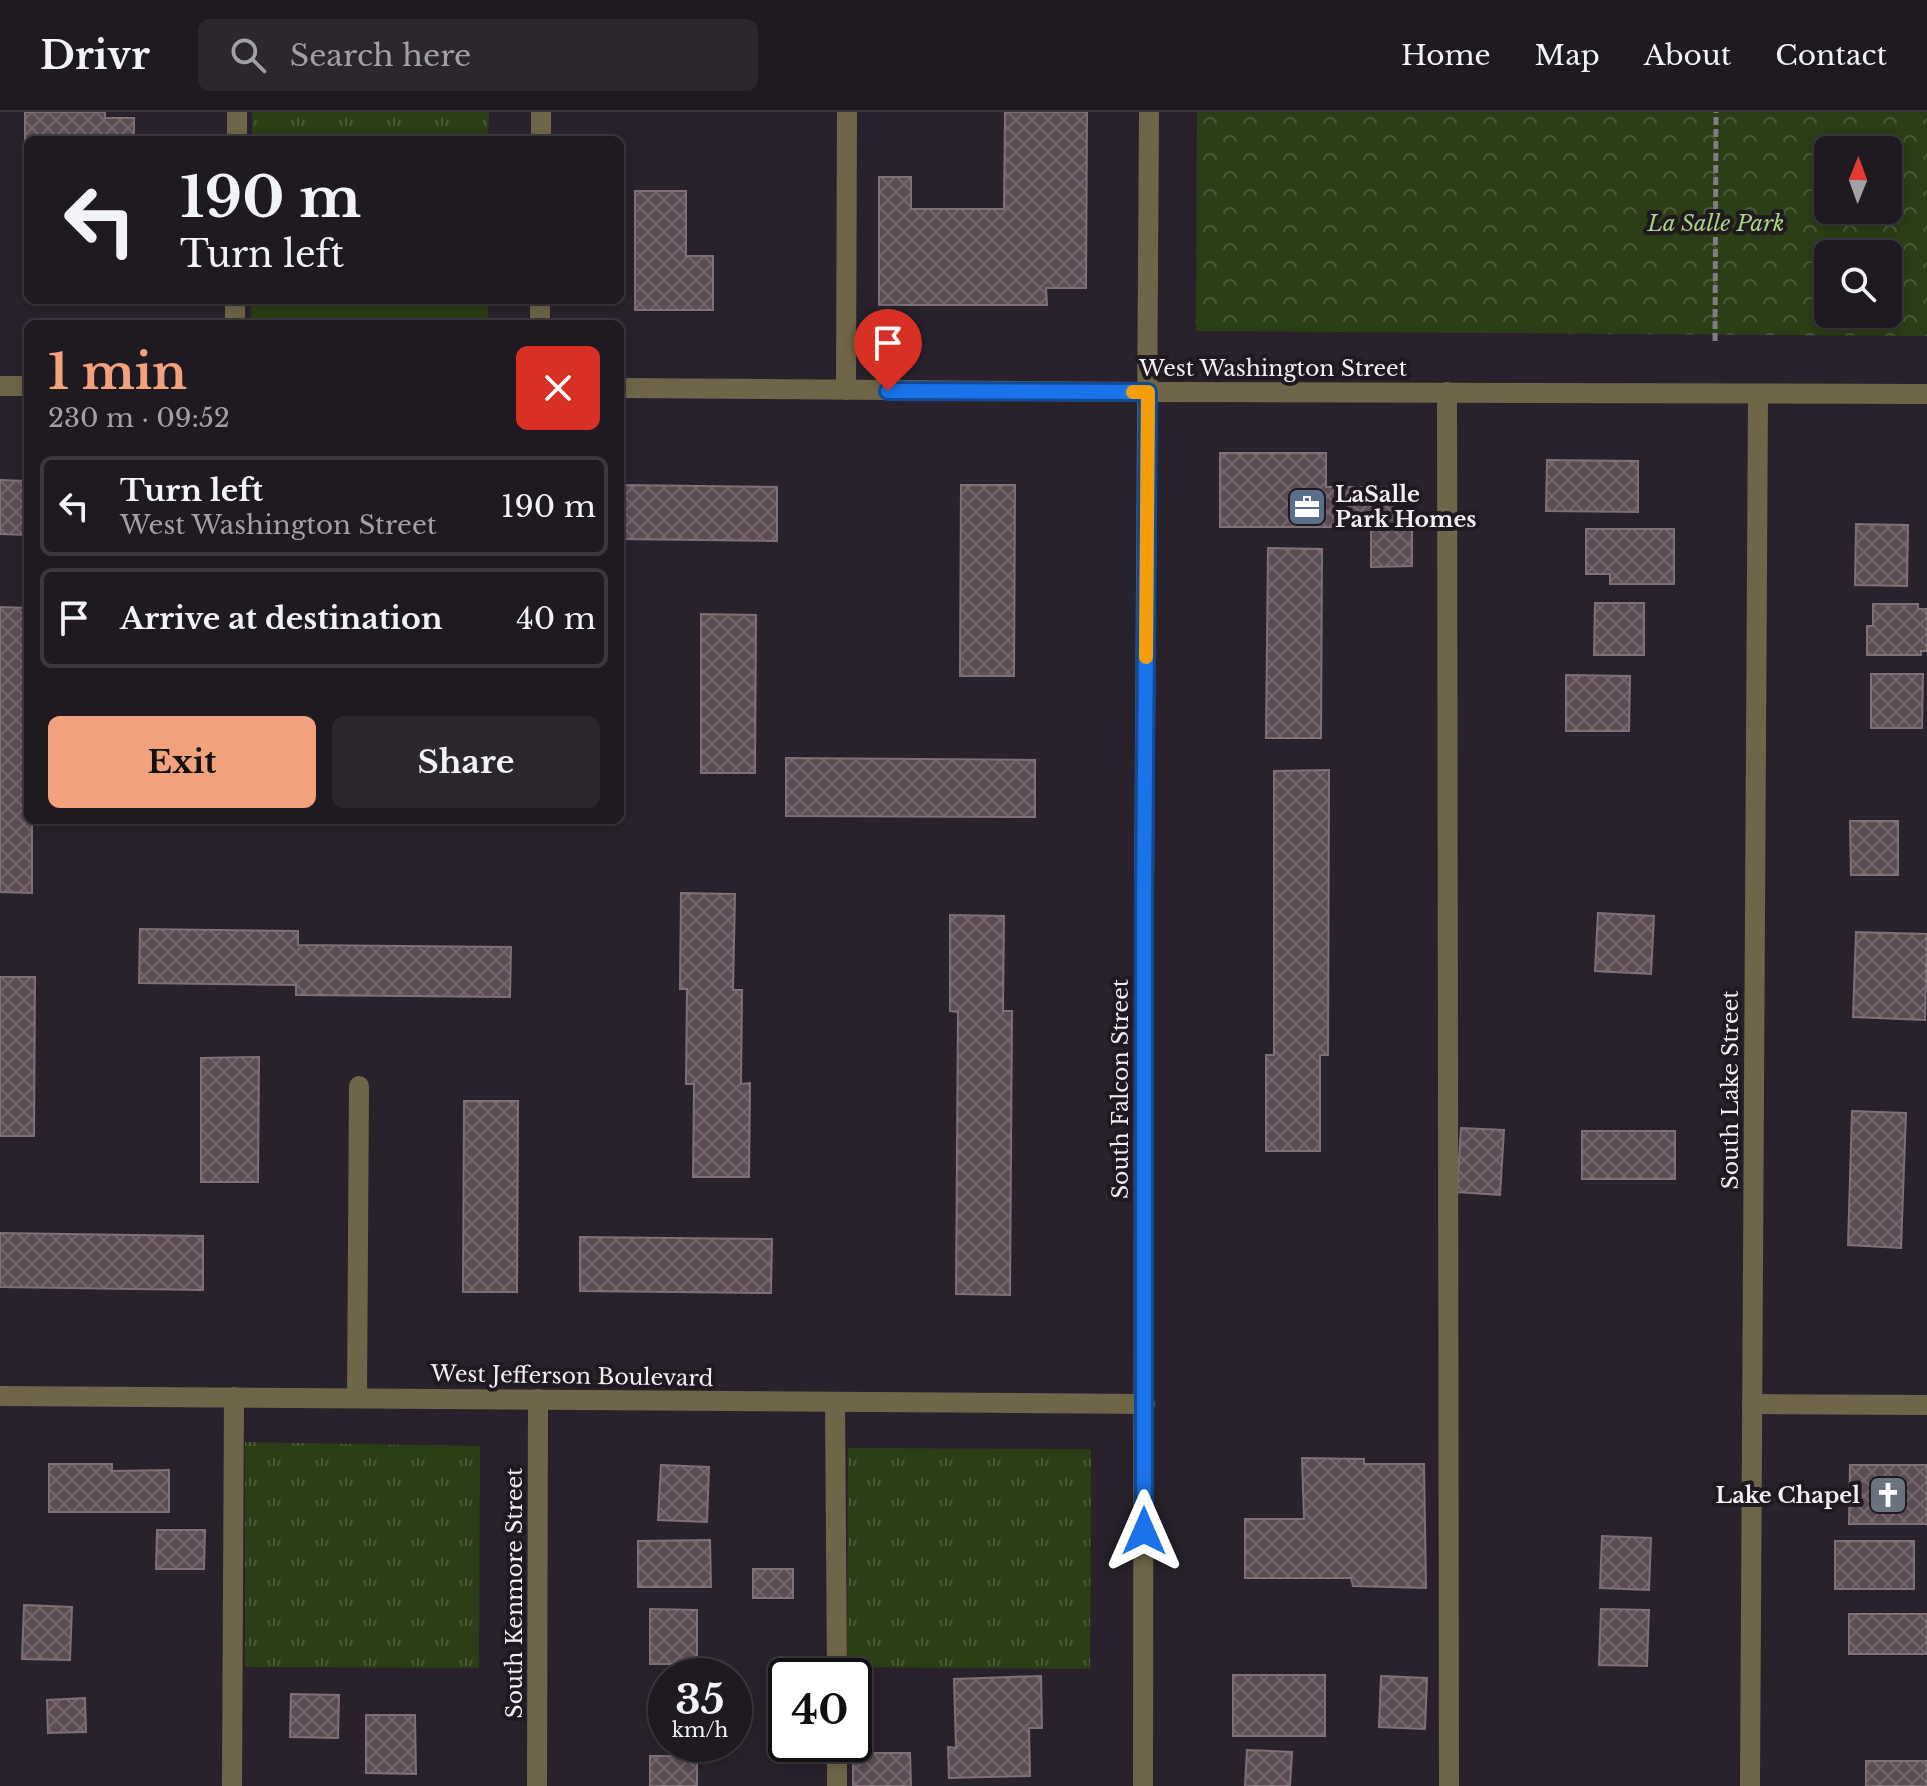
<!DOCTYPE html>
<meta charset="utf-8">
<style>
:root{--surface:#1f1a21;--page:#2c272e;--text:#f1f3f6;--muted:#a1a1a5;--line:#3c383f;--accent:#f1a17b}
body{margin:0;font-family:"Libre Baskerville",serif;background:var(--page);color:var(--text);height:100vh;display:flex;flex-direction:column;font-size:30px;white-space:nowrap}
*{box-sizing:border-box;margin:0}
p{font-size:26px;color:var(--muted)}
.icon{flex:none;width:44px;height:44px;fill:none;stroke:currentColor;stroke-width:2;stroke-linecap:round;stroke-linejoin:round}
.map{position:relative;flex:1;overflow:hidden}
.panel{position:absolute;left:24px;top:208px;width:600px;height:504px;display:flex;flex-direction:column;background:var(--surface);border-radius:12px;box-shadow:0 4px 12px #0003,0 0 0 2px var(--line)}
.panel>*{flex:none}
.hud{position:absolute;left:24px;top:24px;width:600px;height:168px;border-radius:12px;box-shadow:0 4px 12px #0003,0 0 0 2px var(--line);background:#1f1a21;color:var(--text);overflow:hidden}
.needle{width:52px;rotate:1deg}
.buttons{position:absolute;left:1814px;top:24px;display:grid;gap:16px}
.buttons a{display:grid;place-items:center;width:88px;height:88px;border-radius:12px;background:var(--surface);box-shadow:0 4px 12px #0003,0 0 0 2px var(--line);font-size:40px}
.speed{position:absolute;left:648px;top:1546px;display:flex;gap:16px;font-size:40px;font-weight:700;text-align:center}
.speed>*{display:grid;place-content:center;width:104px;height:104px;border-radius:50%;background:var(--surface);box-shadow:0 4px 12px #0003,0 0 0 2px var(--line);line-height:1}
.speed small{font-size:20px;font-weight:400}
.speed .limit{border:4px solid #111;border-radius:12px;background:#fff;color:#111}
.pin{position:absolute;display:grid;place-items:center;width:68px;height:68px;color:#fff;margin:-82px -34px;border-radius:50% 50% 50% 0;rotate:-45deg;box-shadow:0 0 8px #0007}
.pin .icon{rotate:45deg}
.me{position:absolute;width:88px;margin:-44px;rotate:0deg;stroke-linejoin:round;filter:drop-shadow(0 0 6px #0008)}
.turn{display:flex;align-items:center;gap:28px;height:168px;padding:0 24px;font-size:36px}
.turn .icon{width:104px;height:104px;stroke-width:2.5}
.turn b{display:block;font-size:56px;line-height:68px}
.round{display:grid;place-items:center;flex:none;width:84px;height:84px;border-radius:12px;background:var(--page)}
.headline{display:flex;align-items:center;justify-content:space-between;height:136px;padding:0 24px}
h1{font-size:48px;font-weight:800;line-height:60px;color:var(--accent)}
.primary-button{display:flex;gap:16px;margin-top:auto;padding:16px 24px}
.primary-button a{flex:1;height:92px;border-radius:12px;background:var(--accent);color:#111;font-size:32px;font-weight:800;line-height:92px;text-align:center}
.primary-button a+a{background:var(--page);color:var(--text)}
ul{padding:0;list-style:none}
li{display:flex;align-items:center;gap:24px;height:100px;margin:0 16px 12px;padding:0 8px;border:4px solid var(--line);border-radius:12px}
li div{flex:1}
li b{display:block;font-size:30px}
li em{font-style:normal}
header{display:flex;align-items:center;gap:48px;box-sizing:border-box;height:112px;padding:0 40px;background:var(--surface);border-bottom:2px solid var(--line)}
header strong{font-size:38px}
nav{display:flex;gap:44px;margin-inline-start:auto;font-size:28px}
.search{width:560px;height:72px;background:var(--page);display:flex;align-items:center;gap:20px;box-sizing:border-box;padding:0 28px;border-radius:12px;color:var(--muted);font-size:30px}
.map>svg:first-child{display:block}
.grass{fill:url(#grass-tufts)}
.park{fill:url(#park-crowns);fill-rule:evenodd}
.building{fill:url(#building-cross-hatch);stroke:#7f6f76;stroke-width:2}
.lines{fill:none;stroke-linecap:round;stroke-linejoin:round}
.path{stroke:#817b83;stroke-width:5;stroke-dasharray:8 4;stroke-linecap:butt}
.minor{stroke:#6f6649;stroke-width:20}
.route-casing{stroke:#114b97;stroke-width:20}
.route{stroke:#1a73e8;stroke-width:14}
.slow{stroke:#f59e0b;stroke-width:14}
.labels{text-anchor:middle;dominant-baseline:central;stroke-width:8;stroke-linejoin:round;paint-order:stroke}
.park-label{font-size:22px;font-style:italic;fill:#a8d67a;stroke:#201922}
.street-label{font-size:22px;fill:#f3eef5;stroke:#201922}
.poi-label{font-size:22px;font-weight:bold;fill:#f3eef5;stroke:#201922;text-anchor:start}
</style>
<header>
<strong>Drivr</strong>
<div class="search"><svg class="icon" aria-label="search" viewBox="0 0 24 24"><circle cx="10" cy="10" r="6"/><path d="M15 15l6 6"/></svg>Search here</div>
<nav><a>Home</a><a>Map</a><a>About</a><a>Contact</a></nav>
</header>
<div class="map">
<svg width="1927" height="1674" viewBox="0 0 1927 1674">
<defs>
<pattern id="grass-tufts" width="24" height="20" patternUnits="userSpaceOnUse" patternTransform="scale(2)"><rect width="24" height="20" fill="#2b3e15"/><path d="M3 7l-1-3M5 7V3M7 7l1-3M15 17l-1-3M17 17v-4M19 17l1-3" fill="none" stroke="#4a5a38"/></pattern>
<pattern id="park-crowns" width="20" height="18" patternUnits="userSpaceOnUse" patternTransform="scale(2)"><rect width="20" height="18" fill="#2b3e15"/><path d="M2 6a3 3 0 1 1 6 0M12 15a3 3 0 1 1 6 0" fill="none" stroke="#4a5a38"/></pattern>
<pattern id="building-cross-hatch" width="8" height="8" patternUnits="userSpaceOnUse" patternTransform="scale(2)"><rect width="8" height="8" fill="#5c4d54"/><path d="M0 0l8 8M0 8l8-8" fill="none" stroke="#74676d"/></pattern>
</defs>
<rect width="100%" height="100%" fill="#29222c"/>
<!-- grass -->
<g class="grass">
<polygon points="252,0 489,0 488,28 252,28"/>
<rect x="251" y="188" width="237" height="24"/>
<polygon points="245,1330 480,1334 479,1556 245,1555"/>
<polygon points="848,1336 1091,1337 1090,1557 847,1555"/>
</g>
<!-- park -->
<path class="park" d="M1197,0H1927V224L1196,219ZM1828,38H1888V98H1828ZM1828,142H1888V202H1828Z"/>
<!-- building -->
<g class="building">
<polygon points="25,0 105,0 105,6 134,6 134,28 28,28 28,47 25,47"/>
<polygon points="1005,0 1087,0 1086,176 1046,176 1047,193 879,193 879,65 911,65 911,97 1004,97"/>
<polygon points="635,79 686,79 686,144 713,144 713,198 635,198"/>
<polygon points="46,188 109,188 109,191 46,192"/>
<polygon points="1220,341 1326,341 1326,375 1394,375 1394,415 1412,414 1412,454 1371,455 1371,415 1220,415"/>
<polygon points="1547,348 1638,349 1638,400 1546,399"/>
<polygon points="0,368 28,369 28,423 0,422"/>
<polygon points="620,373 777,375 777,429 620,427"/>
<polygon points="961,373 1015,373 1014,564 960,564"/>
<polygon points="1856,412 1908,413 1907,474 1855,473"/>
<polygon points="1586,417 1674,417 1674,472 1610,472 1610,462 1586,462"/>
<polygon points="1268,436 1322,437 1321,626 1266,626"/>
<polygon points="1595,491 1644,491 1644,543 1594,543"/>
<polygon points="1873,492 1918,492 1918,497 1927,497 1927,539 1921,539 1921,543 1867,543 1867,514 1873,514"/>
<polygon points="0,495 28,496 28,708 32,708 32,781 0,780"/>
<polygon points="701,502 756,503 755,661 701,661"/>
<polygon points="1871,562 1923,562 1922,616 1871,616"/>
<polygon points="1566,563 1630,564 1629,619 1566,619"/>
<polygon points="786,646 1035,648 1035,705 786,704"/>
<polygon points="1329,658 1328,943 1320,943 1320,1039 1266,1039 1266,943 1274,943 1274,659"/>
<polygon points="1850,709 1898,709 1898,763 1851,763"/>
<polygon points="681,781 735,782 733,878 742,878 741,972 750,971 749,1065 693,1065 694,972 686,972 687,877 680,877"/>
<polygon points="1598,801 1654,804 1651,862 1595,859"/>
<polygon points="950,803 1004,804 1003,899 1012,899 1010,1183 956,1182 958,900 950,899"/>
<polygon points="140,817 298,819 298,833 511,835 510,885 296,883 296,873 139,871"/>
<polygon points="1856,820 1927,822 1925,908 1853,905"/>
<polygon points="0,865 35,865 34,1024 0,1024"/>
<polygon points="259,945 258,1070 201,1070 201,946"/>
<polygon points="464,989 518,989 517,1180 463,1180"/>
<polygon points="1852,999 1906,1001 1901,1136 1848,1133"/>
<polygon points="1461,1016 1504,1018 1500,1083 1457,1080"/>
<rect x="1582" y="1019" width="93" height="48"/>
<polygon points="0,1121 203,1124 203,1178 0,1175"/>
<polygon points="580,1125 772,1127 771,1181 580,1179"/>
<polygon points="1302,1346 1364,1347 1364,1352 1424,1352 1426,1476 1353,1474 1351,1466 1245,1466 1245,1407 1304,1407"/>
<polygon points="49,1352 112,1352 112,1359 169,1358 169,1400 49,1400"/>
<polygon points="661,1353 709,1355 707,1410 658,1408"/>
<polygon points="1850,1353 1927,1353 1927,1412 1849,1412"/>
<polygon points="157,1418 205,1418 204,1457 156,1457"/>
<polygon points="1602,1424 1651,1426 1649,1478 1600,1476"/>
<polygon points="710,1428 711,1475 638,1475 638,1429"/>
<rect x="1835" y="1429" width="79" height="48"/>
<rect x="753" y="1457" width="40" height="29"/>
<polygon points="24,1493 72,1495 70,1548 22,1547"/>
<polygon points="650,1497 697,1498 697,1552 650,1552"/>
<polygon points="1601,1497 1649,1498 1647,1554 1599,1553"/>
<rect x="1849" y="1502" width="78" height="40"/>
<rect x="1233" y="1563" width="92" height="61"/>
<polygon points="1041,1564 1042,1616 1029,1616 1030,1664 949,1666 948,1635 956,1636 954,1567"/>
<polygon points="1381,1564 1427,1566 1425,1617 1379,1615"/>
<polygon points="291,1582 339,1583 338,1626 290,1625"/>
<polygon points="85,1586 86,1620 48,1621 47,1588"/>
<polygon points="366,1603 415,1603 416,1662 366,1661"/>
<polygon points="1247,1638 1292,1640 1290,1674 1245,1674"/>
<polygon points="853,1641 910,1641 911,1674 853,1674"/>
<rect x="650" y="1644" width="47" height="30"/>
<rect x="1866" y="1649" width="61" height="25"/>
</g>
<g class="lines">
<!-- path -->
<polyline class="path" points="1715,229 1716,0"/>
<!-- minor -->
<g class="minor">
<polyline points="237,28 237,0"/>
<polyline points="541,28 541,0"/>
<polyline points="235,212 235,188"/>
<polyline points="540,212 540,188"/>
<polyline points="0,274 28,274"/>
<polyline points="620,276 1148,280 1927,282"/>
<polyline points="846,278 847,0"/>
<polyline points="1447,280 1449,1674"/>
<polyline points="0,1284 1145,1292"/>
<polyline points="357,1286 359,974"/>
<polyline points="835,1290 837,1564"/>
<polyline points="1752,1292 1927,1293"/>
<polyline points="837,1632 837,1674"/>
<polyline points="232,1674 234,1285"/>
<polyline points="537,1674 538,1287"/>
<polyline points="1143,1674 1144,782 1149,0"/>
<polyline points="1750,1674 1758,282"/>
</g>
</g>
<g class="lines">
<defs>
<polyline id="route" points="888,279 1148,280 1144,782 1144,1419"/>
</defs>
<!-- route casing -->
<use href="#route" class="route-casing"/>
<!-- route -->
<use href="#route" class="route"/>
<!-- slow -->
<polyline class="slow" points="1133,280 1148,280 1146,545"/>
</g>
<!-- icons -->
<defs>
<symbol id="office-square" viewBox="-11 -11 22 22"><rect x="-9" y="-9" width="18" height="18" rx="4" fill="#5c6f8a" stroke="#201922"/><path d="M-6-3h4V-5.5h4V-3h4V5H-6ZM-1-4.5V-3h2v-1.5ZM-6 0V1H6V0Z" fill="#fff"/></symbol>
<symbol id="church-square" viewBox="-11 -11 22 22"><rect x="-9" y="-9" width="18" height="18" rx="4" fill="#6b7280" stroke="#201922"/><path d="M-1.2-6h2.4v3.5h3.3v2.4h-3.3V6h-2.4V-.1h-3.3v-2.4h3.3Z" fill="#fff"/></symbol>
</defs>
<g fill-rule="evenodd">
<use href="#office-square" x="1285" y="373" width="44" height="44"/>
<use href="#church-square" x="1866" y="1361" width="44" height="44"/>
</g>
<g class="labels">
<!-- park labels -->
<g class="park-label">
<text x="1716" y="111">La Salle Park</text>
</g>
<!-- street labels -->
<g class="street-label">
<text x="1273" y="256">West Washington Street</text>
<text transform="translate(1120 977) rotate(-90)">South Falcon Street</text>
<text transform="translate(1730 978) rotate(-90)">South Lake Street</text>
<text transform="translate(572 1264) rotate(1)">West Jefferson Boulevard</text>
<text transform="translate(514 1481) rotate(-90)">South Kenmore Street</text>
</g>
<!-- poi labels -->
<g class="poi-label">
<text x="1335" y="382">LaSalle<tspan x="1335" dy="25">Park Homes</tspan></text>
<text x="1860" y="1383" text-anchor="end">Lake Chapel</text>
</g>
</g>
</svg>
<div class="buttons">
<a><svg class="needle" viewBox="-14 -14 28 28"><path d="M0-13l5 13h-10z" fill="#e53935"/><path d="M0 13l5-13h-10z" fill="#a1a1a5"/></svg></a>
<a><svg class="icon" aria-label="search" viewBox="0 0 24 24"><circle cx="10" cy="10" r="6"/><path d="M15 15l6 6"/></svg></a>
</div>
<div class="speed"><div>35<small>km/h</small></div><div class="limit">40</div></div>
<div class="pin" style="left:888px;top:279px;background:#d93025"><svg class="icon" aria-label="arrive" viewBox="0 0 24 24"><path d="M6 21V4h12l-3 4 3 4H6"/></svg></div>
<svg class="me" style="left:1144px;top:1419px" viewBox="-20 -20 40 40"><path d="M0-17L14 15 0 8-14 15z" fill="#1a73e8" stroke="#fff" stroke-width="4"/></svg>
<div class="hud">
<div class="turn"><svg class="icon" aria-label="left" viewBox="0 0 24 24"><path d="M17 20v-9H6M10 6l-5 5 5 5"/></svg><div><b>190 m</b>Turn left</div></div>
</div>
<section class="panel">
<div class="headline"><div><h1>1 min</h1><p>230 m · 09:52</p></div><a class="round" style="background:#d93025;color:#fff"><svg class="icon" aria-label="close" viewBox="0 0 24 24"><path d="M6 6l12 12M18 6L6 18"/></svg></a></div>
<ul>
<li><svg class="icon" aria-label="left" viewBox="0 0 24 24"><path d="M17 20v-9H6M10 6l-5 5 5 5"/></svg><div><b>Turn left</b><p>West Washington Street</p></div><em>190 m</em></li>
<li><svg class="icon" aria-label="arrive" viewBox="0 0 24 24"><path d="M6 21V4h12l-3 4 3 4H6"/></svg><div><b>Arrive at destination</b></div><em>40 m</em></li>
</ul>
<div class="primary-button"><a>Exit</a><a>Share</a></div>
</section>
</div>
